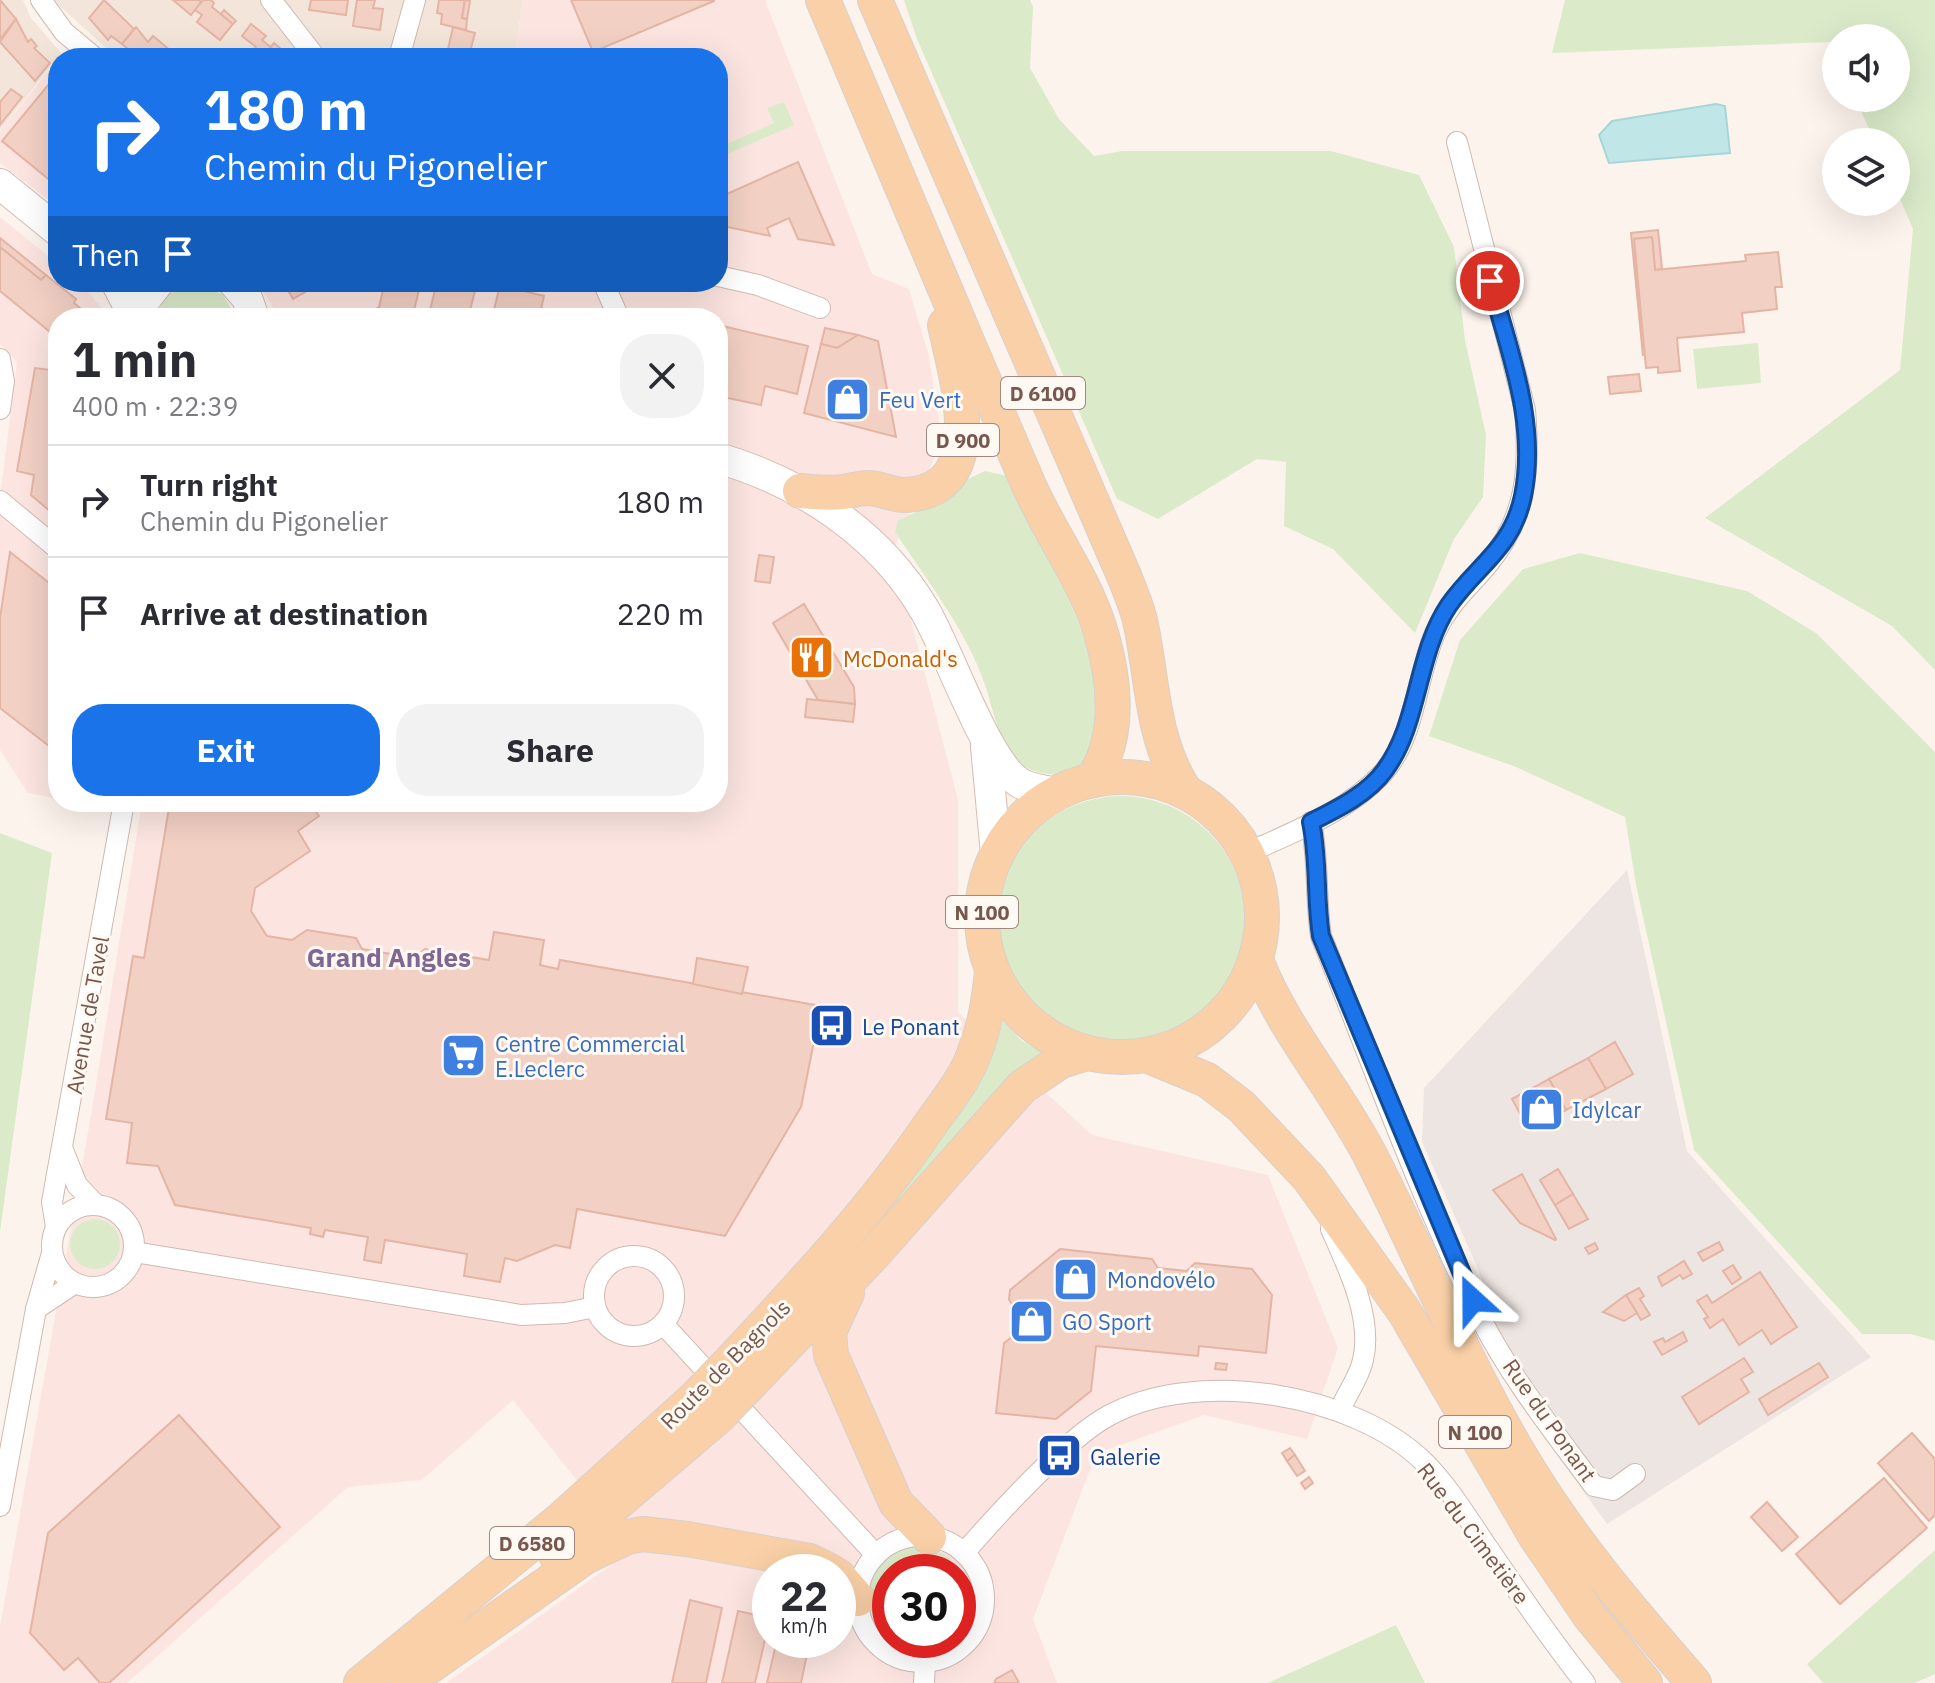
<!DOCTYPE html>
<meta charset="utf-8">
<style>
:root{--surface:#fff;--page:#f2f2f3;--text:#2b2b33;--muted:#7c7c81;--line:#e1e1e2;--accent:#1a73e8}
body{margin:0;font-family:"IBM Plex Sans",sans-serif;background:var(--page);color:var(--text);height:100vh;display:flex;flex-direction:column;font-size:30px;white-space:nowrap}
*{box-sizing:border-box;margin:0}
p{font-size:26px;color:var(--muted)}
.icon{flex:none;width:44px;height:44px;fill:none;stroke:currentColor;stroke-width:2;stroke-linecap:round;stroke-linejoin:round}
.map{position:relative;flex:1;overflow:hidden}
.details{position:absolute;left:48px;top:308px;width:680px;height:504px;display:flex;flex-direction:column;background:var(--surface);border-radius:32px;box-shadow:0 8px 32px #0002}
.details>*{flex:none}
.hud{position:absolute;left:48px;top:48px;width:680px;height:244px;border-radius:32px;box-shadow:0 8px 32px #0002;background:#1a73e8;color:#fff;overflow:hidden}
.fabs{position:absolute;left:1822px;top:24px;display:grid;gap:16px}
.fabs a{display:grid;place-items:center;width:88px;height:88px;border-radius:50%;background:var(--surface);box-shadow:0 8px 32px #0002;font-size:40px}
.speed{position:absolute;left:752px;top:1554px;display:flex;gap:16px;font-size:40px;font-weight:700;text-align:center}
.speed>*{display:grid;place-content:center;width:104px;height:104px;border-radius:50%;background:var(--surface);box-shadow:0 8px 32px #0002;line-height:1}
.speed small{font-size:20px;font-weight:400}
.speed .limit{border:12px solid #d22;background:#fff;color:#111}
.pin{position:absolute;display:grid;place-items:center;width:68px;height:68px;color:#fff;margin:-34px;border:4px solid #fff;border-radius:50%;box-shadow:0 2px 8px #0007}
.me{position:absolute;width:88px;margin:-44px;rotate:336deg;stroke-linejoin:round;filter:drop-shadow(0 0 6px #0008)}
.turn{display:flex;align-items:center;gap:28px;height:168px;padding:0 24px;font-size:36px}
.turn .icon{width:104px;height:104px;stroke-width:2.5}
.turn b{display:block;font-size:56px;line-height:68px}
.then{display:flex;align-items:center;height:76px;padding:0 24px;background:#0003;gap:16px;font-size:30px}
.round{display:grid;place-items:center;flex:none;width:84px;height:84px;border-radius:32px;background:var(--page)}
.head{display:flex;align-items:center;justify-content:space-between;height:136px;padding:0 24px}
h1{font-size:48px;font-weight:800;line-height:60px}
.primary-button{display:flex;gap:16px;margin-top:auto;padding:16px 24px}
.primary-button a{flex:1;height:92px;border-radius:32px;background:var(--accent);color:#fff;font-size:32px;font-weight:800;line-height:92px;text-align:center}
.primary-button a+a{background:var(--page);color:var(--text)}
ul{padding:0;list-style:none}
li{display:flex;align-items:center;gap:24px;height:112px;padding:0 24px;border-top:2px solid var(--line)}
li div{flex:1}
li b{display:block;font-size:30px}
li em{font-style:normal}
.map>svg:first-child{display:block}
.residential{fill:#f4e5da}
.commercial{fill:#fce5e0;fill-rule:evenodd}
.industrial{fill:#ede5e1}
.green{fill:#dbebca}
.water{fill:#c0e6e7;stroke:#a6d7d8;stroke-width:2}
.building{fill:#f2d0c4;stroke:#e4b5a4;stroke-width:2}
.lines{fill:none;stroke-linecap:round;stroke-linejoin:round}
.street-casing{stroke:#cfbab0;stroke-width:22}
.secondary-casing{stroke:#d5bcb1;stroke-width:32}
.primary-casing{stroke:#d9d0cd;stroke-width:36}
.street{stroke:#fff;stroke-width:20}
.secondary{stroke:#fff;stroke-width:30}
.primary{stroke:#f9d0a7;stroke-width:34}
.primary-bridge-casing{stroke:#d9d0cd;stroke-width:36;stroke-linecap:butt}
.primary-bridge{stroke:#f9d0a7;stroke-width:34}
.route-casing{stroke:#114b97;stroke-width:20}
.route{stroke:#1a73e8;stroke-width:14}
.labels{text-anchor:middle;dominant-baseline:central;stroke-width:6;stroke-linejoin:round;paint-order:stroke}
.shield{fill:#fff9f3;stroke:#a08880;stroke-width:2}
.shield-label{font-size:20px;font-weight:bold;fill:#78584e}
.shop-label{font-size:22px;fill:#366cbe;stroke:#fff9f3;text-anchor:start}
.food-label{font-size:22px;fill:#c56008;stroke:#fff9f3;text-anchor:start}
.street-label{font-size:22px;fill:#78584e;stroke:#fff9f3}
.transit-label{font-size:22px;fill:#164399;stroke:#fff9f3;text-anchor:start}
.quarter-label{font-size:26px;font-weight:bold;fill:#7f6693;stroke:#fff9f3}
</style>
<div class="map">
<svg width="1935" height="1683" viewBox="0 0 1935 1683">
<rect width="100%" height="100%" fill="#fcf4ec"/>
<!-- residential -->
<g class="residential">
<polygon points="0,0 23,0 31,18 61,53 0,130"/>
<polygon points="53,0 523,0 514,58 117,58"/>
</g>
<!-- commercial -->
<g class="commercial">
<path d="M523,0H765L872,274L909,289L929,356L942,441L893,551L958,800V1012L1092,1135L1268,1175L1338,1348L1307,1439L1204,1415L1096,1454L1033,1619L1057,1683H446L632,1550L513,1400L422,1480L348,1487L127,1683H0V1626L91,1115L142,802H718V318H280L257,282H718V58H514ZM770,1572H838V1640H770ZM890,1572H958V1640H890Z"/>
<polygon points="58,59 58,207 0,163 0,131"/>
<polygon points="0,217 58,264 58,282 81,282 109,318 58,318 58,799 28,793 0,750 0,497 17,362 0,344"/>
</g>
<!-- industrial -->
<polygon class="industrial" points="1627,870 1687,1151 1871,1357 1607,1524 1513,1394 1481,1341 1496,1323 1478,1269 1422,1142 1424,1088"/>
<!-- green -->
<g class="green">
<polygon points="904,0 1030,0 1033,7 1030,68 1059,119 1094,156 1122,151 1331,151 1419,175 1454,247 1465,340 1486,435 1483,497 1454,539 1415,633 1333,549 1284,526 1286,462 1257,459 1158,519 1117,499 917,39"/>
<polygon points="1565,0 1935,0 1935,670 1892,626 1705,518 1900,370 1913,229 1896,190 1896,142 1875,142 1855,98 1896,98 1896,38 1836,38 1836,54 1830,42 1552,53"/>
<polygon points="784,102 794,125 718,158 718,148 774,123 767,108"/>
<polygon points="196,284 222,294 237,318 154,318 168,294"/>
<polygon points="1758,343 1761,383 1697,389 1693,349"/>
<path d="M985,471L1008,476C1035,529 1153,730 1071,771C1057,777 1036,774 1024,766C999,749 994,711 985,685C967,631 926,579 895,532L898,520C930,509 953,484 985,471Z"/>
<polygon points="1580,553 1747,591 1816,633 1935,752 1935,1341 1911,1334 1862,1334 1694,1150 1636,885 1625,817 1516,767 1429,736 1460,640 1523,569"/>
<circle cx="1121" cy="920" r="124"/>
<polygon points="0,833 52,853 0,1232"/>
<polygon points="1003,1021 1022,1041 1047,1056 837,1268 976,1080 992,1056"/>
<circle cx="95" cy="1244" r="25"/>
<path d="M921,1547C965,1554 988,1600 958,1637V1572H890V1640H955C881,1683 819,1556 921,1547Z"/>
<polygon points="1935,1550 1935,1674 1915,1683 1823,1683 1807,1664"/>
<polygon points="1396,1625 1425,1683 1268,1683"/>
</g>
<!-- water -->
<polygon class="water" points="1716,104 1725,106 1730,153 1609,163 1599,135 1612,121"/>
<!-- building -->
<g class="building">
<polygon points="0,0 16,19 0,39"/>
<polygon points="104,0 134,29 122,44 111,36 108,40 89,18"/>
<polygon points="173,0 199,0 201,2 191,15"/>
<polygon points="203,0 211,0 214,3 212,7 233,24 220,40 197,22 202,15 195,10"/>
<polygon points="311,0 348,0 346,15 309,10"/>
<polygon points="357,0 375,0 373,8 383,9 380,30 353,26"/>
<polygon points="439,0 465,0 462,18 467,19 466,30 441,24 442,14 437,13"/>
<polygon points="465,0 470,1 467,19 462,18"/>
<polygon points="571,0 714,0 714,1 593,52"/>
<polygon points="224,10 236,21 233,24 221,14"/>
<polygon points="16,19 28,42 31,39 37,46 34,48 50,63 35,81 0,42"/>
<polygon points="251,24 266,36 262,40 284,58 264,58 254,50 256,47 242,36"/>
<polygon points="136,27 148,42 153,36 171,51 165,58 139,58 122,44"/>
<polygon points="453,27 475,33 470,52 474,54 474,58 446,58"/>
<polygon points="274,43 288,55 286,58 270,47"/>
<polygon points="58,73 58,187 2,141"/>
<polygon points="11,89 22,97 0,125 0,102"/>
<polygon points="798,162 834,245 798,239 789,218 767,228 770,236 718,225 718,198"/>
<polygon points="1658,230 1662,269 1655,270 1652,237 1634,239 1643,356 1631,233"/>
<polygon points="1652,237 1655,270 1746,261 1745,255 1778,252 1782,287 1775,287 1777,309 1742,313 1744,332 1677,338 1680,371 1658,373 1658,367 1646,368 1634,239"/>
<polygon points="0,238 46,275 41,280 0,247"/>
<polygon points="0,247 41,280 46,275 76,299 74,303 92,318 58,318 58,518 31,495 34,475 17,471 35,368 51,370 56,337 0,291"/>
<polygon points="283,282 318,282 319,284 293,299"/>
<polygon points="385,282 421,282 412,318 379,318 374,310 379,307"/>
<polygon points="437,282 464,286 466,282 477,283 468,318 428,318"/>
<polygon points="500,285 544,296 539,318 492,318"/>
<polygon points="718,325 808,346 797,394 765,386 761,405 718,396"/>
<polygon points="825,328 858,335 837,348 821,344"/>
<polygon points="858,335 878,341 896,437 804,413 821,344 837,348"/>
<polygon points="1639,374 1641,391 1610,394 1608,377"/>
<polygon points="10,552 58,590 58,644 50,691 58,692 58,753 0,708 0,618"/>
<polygon points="759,555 774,557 770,583 755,581"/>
<polygon points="804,604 854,687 855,704 818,700 773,623"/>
<polygon points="807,699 855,704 853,722 805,717"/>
<polygon points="170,802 309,802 319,816 298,831 310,851 255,888 251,911 267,936 292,940 307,930 356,938 362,949 414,958 425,949 489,960 494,932 544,940 540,965 558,969 560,960 821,1006 801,1107 725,1236 577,1209 570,1248 555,1245 517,1261 505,1258 500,1282 464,1276 467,1254 385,1240 381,1263 364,1260 368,1237 325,1230 323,1237 310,1234 311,1228 175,1205 158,1166 127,1163 132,1123 106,1119 133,956 144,958"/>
<polygon points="697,958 748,967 742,994 693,984"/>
<polygon points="846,1016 852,1017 850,1030 844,1028"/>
<polygon points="1615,1042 1633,1074 1606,1089 1588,1058"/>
<polygon points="1588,1058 1606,1089 1566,1110 1549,1079"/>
<polygon points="1549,1079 1566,1110 1529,1130 1512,1099"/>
<polygon points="1558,1169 1573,1194 1555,1205 1540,1180"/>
<polygon points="1522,1174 1556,1239 1555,1240 1520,1223 1493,1190"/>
<polygon points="1573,1194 1588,1219 1569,1229 1555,1205"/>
<polygon points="1719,1242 1723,1250 1703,1261 1698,1253"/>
<polygon points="1595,1243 1598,1249 1589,1254 1585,1248"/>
<polygon points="1060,1249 1152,1259 1158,1268 1187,1271 1195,1263 1252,1269 1272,1295 1266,1353 1199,1346 1198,1356 1096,1346 1091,1391 1056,1419 996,1413 1004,1343 1012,1337 1015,1308 1009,1300 1010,1290"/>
<polygon points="1684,1261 1692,1274 1683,1279 1680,1275 1662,1286 1658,1277"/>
<polygon points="1733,1265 1741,1278 1732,1284 1723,1271"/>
<polygon points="1760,1272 1797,1327 1771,1344 1762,1330 1739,1345 1723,1319 1710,1328 1704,1319 1708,1317 1697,1301 1707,1295 1712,1303"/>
<polygon points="1639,1288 1644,1296 1640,1299 1650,1315 1641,1320 1626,1295"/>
<polygon points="1626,1295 1637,1313 1624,1321 1603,1312"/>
<polygon points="1683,1332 1687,1341 1662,1355 1654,1342 1663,1338 1665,1342"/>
<polygon points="1744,1358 1753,1372 1741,1379 1749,1392 1699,1424 1682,1397"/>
<polygon points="1216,1363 1227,1364 1226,1370 1215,1369"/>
<polygon points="1819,1363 1828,1377 1768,1415 1759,1399"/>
<polygon points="179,1415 280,1527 109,1683 100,1683 78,1658 64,1670 30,1633 48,1533"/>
<polygon points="1912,1433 1935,1459 1935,1515 1929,1521 1878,1463"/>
<polygon points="1290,1448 1295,1455 1287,1461 1282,1453"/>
<polygon points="1295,1455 1305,1471 1297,1476 1287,1461"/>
<polygon points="1309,1477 1313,1483 1305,1489 1301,1483"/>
<polygon points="1884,1478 1927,1528 1840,1604 1796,1554"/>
<polygon points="1767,1502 1798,1537 1782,1551 1751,1517"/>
<polygon points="690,1600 722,1608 706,1683 672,1683"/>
<polygon points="738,1611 770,1618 755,1683 722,1683"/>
<polygon points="777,1640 810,1640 801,1683 767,1683"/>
<polygon points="1012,1670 1019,1683 994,1683 996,1679"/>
</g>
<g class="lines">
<defs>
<g id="street">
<polyline points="41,0 64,32 95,58"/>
<polyline points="271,0 316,58"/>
<polyline points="399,58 415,0"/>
<polyline points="718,276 758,285 820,308"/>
<polyline points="603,282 619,318"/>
<polyline points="0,359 4,381 0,409"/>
<polyline points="0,501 58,549"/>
<path d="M1311,822C1319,860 1315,898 1321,936C1373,1064 1419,1196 1481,1319C1511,1378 1555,1433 1594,1486L1613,1490L1635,1474"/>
<path d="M1247,853C1294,832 1348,811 1383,773C1416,736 1416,675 1436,631C1449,603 1469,587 1488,564C1527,517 1530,469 1525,410L1457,142"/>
<polyline points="63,1150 77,1185 95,1204"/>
<circle cx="93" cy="1246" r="41"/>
<polyline points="56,1227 52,1202 124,802"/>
<path d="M1331,1229C1348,1267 1373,1318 1363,1360C1359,1378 1347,1393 1340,1410"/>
<polyline points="134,1252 521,1315 565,1313 595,1307"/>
<circle cx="634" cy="1296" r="40"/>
<polyline points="36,1309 75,1283"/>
<polyline points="663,1324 876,1555"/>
<polyline points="0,1506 36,1309 52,1253"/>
<circle cx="921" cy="1599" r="63"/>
<path d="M964,1553C997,1515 1066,1439 1108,1416C1196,1367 1355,1393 1425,1463C1451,1489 1469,1521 1490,1551C1520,1595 1551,1640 1585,1683"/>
<polyline points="924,1683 925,1663"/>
</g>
<g id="secondary">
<polyline points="0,184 58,231"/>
<polyline points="116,282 135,318"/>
<polyline points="233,282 247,298 254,318"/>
<polyline points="138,318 141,305 159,282"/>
<path d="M718,458C801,482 879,533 924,609C948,648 986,763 1020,783C1030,789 1043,790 1055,793"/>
<polyline points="986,747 996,854"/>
</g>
<g id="primary">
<path d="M823,0C890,160 958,321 1027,481C1049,533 1085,578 1101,633C1115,681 1121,736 1093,779"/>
<path d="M875,0L1125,578C1131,594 1138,609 1141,625C1153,683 1152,741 1185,791"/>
<path d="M800,491C814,492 829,494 843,492C851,491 860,488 868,488C880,488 892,495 904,495C993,492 956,377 945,325"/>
<circle cx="1122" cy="917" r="140"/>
<path d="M1256,960C1284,1032 1337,1090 1372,1159C1424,1261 1467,1369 1527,1467C1575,1546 1634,1614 1694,1683"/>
<polyline points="1149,1056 1207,1080 1241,1106 1309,1178 1404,1311 1536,1537 1589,1615 1645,1683"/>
<polyline points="847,1293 829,1332 831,1355 896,1503 929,1537"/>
<path d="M727,1365C797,1290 867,1216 925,1132C942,1107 964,1082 974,1054C985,1027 989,1000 992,971"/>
<polyline points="748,1386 872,1256 1022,1087 1061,1061 1087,1053"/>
<polyline points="556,1555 718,1417"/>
<polyline points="838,1576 858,1599"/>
<polyline points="361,1683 560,1520 697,1396"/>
<polyline points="406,1683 585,1557 627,1537 643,1534 687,1539 810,1561 832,1572"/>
</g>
</defs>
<!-- street casing -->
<use href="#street" class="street-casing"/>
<!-- secondary casing -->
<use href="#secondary" class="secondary-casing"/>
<!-- primary casing -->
<use href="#primary" class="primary-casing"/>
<!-- street -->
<use href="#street" class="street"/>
<!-- secondary -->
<use href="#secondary" class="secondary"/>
<!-- primary -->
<use href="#primary" class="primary"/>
<defs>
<g id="primary-bridge">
<polyline points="697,1396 727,1365"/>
<polyline points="718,1417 748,1386"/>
</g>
</defs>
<!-- primary-bridge casing -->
<use href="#primary-bridge" class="primary-bridge-casing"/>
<!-- primary-bridge -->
<use href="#primary-bridge" class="primary-bridge"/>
</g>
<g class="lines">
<defs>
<path id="route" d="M1473,1300L1321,936C1315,898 1319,860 1311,822C1337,809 1368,794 1385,770C1420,722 1416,654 1449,605C1477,565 1512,549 1523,496C1538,423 1509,351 1490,281"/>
</defs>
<!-- route casing -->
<use href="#route" class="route-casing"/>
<!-- route -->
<use href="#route" class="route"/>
</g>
<!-- icons -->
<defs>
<symbol id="shop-square" viewBox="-11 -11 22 22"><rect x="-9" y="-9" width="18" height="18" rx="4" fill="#3f7fe0" stroke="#fff9f3"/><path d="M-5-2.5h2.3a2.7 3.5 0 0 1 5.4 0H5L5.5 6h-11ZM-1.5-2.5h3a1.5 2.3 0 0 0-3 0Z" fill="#fff"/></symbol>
<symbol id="restaurant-square" viewBox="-11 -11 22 22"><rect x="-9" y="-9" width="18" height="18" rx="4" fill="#e8710a" stroke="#fff9f3"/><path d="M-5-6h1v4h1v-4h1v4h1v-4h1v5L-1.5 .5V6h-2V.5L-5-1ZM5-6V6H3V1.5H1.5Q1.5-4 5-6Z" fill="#fff"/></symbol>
<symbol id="bus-square" viewBox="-11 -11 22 22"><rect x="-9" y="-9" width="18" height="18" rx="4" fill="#1a4fb4" stroke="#fff9f3"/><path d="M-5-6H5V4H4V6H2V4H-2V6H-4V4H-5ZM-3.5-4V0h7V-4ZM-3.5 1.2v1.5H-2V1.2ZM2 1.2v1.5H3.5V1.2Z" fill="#fff"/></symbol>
<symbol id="supermarket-square" viewBox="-11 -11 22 22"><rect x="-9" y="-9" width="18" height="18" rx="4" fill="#3f7fe0" stroke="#fff9f3"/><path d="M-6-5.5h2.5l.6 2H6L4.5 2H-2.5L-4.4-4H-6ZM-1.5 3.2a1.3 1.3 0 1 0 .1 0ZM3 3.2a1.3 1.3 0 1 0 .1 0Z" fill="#fff"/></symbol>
</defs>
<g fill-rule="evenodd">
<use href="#shop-square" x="822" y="374" width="51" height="51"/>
<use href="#restaurant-square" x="786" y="632" width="51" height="51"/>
<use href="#bus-square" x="806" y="1000" width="51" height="51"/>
<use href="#supermarket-square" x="438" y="1030" width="51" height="51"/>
<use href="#shop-square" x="1516" y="1084" width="51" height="51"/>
<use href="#shop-square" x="1050" y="1254" width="51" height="51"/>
<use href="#shop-square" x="1006" y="1296" width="51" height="51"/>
<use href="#bus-square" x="1034" y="1430" width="51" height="51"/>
</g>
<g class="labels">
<!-- shield labels -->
<g class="shield">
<rect x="1001" y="377" width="84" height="32" rx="6"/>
<rect x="927" y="424" width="72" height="32" rx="6"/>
<rect x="946" y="896" width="72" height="32" rx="6"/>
<rect x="1439" y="1416" width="72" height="32" rx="6"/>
<rect x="490" y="1527" width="84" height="32" rx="6"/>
</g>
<g class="shield-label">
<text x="1043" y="393">D 6100</text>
<text x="963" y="440">D 900</text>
<text x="982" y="912">N 100</text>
<text x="1475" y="1432">N 100</text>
<text x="532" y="1543">D 6580</text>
</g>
<!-- shop labels -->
<g class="shop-label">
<text x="879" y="399">Feu Vert</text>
<text x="495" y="1043">Centre Commercial<tspan x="495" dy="25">E.Leclerc</tspan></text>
<text x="1572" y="1109">Idylcar</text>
<text x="1107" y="1279">Mondovélo</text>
<text x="1062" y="1321">GO Sport</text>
</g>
<!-- food labels -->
<g class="food-label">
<text x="843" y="658">McDonald's</text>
</g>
<!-- street labels -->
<g class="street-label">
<text transform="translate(87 1015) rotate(-80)">Avenue de Tavel</text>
<text transform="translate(725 1364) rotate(-45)">Route de Bagnols</text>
<text transform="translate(1550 1420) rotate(55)">Rue du Ponant</text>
<text transform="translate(1474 1533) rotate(53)">Rue du Cimetière</text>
</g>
<!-- transit labels -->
<g class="transit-label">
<text x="862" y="1026">Le Ponant</text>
<text x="1090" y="1456">Galerie</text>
</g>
<!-- quarter labels -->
<g class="quarter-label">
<text x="389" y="957">Grand Angles</text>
</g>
</g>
</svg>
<div class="fabs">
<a><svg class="icon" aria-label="sound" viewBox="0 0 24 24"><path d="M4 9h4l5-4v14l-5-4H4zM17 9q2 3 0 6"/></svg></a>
<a><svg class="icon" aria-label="layers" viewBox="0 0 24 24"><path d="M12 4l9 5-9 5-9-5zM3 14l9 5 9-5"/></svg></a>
</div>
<div class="speed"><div>22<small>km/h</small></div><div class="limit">30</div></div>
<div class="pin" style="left:1490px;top:281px;background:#d93025"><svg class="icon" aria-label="arrive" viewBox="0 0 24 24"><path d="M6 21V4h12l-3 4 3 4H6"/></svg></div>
<svg class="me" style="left:1473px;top:1300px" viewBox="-20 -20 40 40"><path d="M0-17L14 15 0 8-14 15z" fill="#1a73e8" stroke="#fff" stroke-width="4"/></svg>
<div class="hud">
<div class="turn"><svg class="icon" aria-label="right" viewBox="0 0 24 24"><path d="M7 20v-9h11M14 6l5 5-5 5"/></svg><div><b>180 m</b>Chemin du Pigonelier</div></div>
<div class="then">Then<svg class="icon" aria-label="arrive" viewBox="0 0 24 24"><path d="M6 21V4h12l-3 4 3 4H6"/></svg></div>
</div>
<section class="details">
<div class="head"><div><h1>1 min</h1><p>400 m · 22:39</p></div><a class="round"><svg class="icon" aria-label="close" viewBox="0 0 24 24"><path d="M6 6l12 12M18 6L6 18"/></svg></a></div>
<ul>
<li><svg class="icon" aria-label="right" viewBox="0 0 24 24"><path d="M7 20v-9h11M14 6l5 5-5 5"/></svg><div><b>Turn right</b><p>Chemin du Pigonelier</p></div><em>180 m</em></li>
<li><svg class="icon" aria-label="arrive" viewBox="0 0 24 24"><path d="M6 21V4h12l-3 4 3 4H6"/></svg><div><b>Arrive at destination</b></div><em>220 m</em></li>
</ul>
<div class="primary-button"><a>Exit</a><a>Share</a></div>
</section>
</div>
